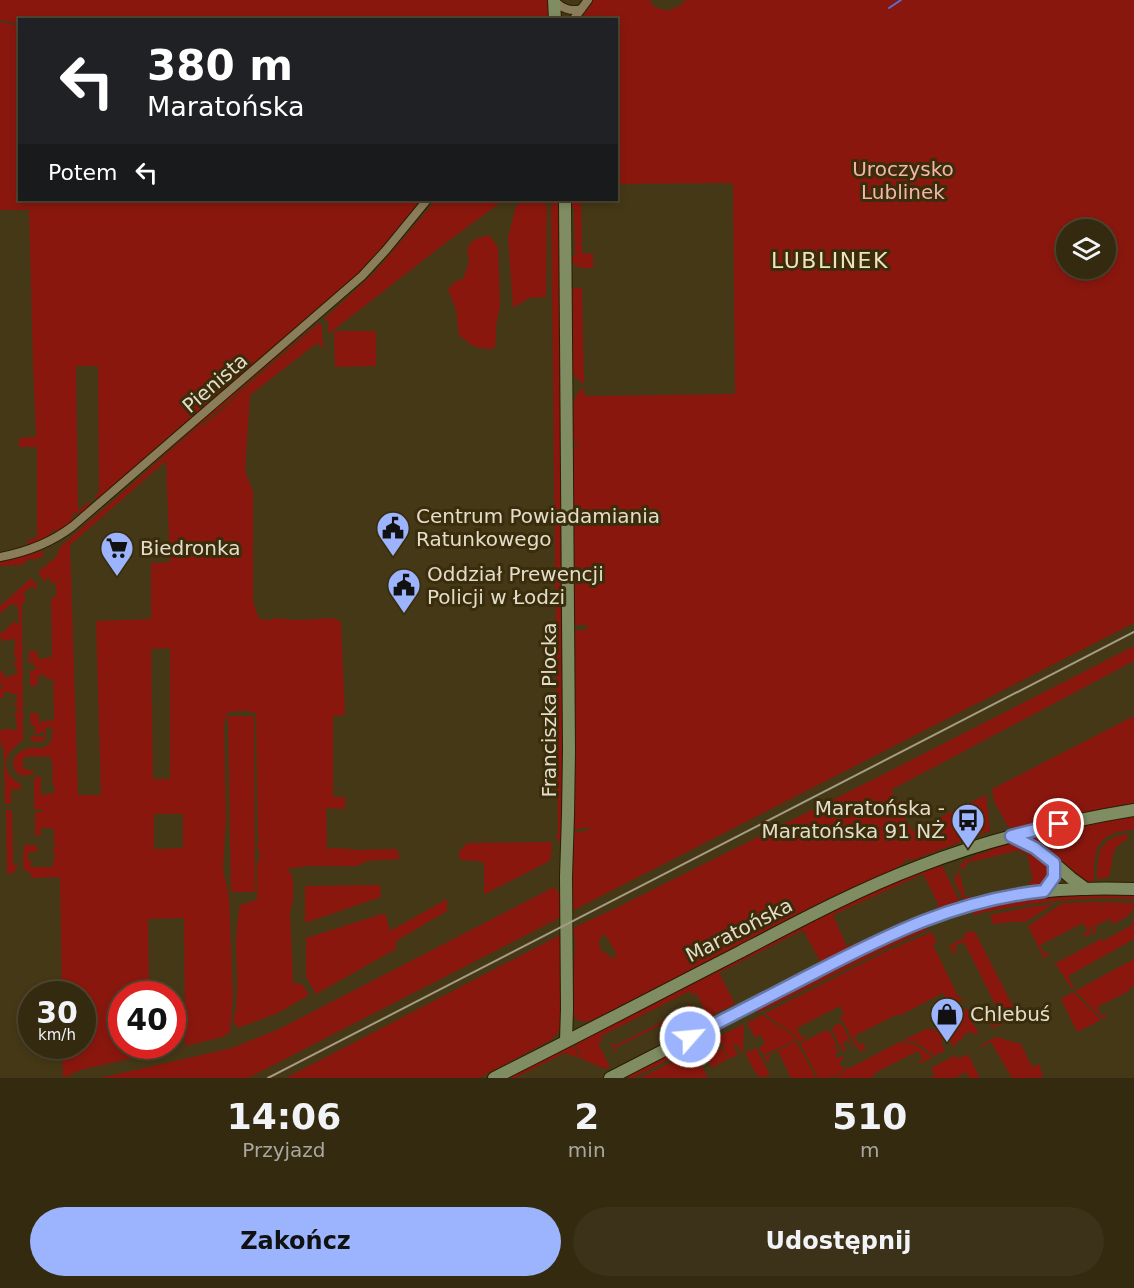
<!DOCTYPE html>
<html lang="pl">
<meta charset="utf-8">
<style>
:root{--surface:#332a10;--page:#3b3219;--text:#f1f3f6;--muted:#a9a79f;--line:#4e4630;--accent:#9cb4fd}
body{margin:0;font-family:"DejaVu Sans",sans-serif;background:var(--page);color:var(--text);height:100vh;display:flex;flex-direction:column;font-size:22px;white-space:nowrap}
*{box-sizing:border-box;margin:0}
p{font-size:20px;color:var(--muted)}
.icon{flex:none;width:33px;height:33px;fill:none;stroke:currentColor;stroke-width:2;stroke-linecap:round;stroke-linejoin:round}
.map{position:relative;height:1078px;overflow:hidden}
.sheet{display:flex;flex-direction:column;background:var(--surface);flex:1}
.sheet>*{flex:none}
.hud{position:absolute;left:18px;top:18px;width:600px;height:183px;border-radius:0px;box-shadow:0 3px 9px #0003,0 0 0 2px var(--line);background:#202124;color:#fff;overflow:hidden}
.tools{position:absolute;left:1056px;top:219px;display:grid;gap:12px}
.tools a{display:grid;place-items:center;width:60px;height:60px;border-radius:50%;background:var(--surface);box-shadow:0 3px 9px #0003,0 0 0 2px var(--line);font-size:30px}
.speed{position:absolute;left:18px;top:981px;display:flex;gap:12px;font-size:30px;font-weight:700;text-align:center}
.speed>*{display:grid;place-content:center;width:78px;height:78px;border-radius:50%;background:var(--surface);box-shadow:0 3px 9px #0003,0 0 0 2px var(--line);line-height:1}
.speed small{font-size:15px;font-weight:400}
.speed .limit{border:9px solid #d22;background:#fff;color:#111}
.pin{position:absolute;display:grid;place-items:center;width:51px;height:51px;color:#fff;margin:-26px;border:3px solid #fff;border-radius:50%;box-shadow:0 2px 6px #0007}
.me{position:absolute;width:66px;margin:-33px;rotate:63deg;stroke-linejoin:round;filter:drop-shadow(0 0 4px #0008)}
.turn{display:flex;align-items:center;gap:21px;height:126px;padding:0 30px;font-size:27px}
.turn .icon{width:78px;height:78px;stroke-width:2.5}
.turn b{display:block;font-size:42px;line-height:51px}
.then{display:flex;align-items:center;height:57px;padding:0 30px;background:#0003;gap:12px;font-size:22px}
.eta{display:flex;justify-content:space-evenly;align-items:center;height:102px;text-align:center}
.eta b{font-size:36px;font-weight:700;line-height:42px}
.cta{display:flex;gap:12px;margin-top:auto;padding:12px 30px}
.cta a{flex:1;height:69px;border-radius:36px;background:var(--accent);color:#111;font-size:24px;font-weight:700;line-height:69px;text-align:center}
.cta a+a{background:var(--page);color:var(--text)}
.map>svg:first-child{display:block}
.green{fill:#89170e;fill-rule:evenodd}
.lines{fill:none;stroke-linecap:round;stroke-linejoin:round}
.stream{stroke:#5570d4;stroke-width:2}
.street-casing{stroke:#2a1e00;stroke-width:10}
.secondary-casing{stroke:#2a1e00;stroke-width:14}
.street{stroke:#8a7d5a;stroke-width:8}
.secondary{stroke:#808d63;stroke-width:12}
.rail{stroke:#a59c83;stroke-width:2}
.route-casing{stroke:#6575a4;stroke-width:15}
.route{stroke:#9cb4fd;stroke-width:10}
.labels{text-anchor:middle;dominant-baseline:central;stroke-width:6;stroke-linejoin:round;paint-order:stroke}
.park-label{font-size:20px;fill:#f3b5aa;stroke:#392d0b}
.street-label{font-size:20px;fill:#e4ddcb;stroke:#392d0b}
.poi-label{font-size:20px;fill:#e4ddcb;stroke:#392d0b;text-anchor:start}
.quarter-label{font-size:22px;letter-spacing:1.5px;fill:#f0e2bc;stroke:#392d0b}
</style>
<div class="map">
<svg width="1134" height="1078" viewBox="0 0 1134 1078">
<rect width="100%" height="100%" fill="#443816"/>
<!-- green -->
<g class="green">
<polygon points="0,0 548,0 549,19 20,20 19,24 0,20"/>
<path d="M592,0H650L653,6L667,11L679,6L686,0H1134V623L572,911L571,877L573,833L589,830V827L574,830V630H587V625H574L573,447L580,444L573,443C573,429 569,402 579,392V390L584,389L585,396L735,394L733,183L617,184L616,20L580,19L592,4L591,2ZM1066,230H1106V268H1066Z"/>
<polygon points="0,22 19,26 20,200 423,200 366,267 98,500 94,497 99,492 98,366 76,366 78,511 90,501 90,506 80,515 77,512 72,515 73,521 56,533 54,530 51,531 52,535 29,546 27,541 37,537 37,447 19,447 19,438 36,437 33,364 29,210 0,210"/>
<polygon points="436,200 504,200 439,248 330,333 328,332 328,321 324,319 374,273"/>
<polygon points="523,200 543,200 547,206 546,297 529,298 513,308 508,237 516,206"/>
<polygon points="551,200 562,200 566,755 561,842 560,843 556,837 558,833"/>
<path d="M572,200H581L582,253L593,254V268C582,268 573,269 570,256H575L574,208H569Z"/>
<path d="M489,235L498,247L500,306L496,325V341L494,349C476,349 473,347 459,335L456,310L448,289L456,281L463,279L469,262L467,249L473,240Z"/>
<polygon points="574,288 582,288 584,383 579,382 580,380 575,377 573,373 572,290"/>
<polygon points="317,322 237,392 236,395 203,423 200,424 146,470 148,467 313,324"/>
<path d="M319,323L321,324L322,327L323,349L317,343L250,395L245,471L253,492V601L259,619L272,620L274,618L297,620L334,618L341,622L345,715L333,716V797H345V809L326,808L327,849L335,848L359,850L397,849L400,859L367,861L357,866H307L287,869L291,873L293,881V900L290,913L293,983L302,984L309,995L278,1013L238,1028L233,1021C240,996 236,969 236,944C236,931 238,918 240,905L257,900V866L260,853L257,846L259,838L258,834L256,714L249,711L228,712L224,725L226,818L223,870L229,896L233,995L230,1032L223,1037L185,1046L184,918L148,919L149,994H122V1046H150V1054L81,1070L63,1078L62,1046H82V994H62L60,877L31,878V873L24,870L23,865L24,845H35L37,846V852H31L28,854V860H31V867H53V860L55,859L53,848L55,847V841H53V838H54V829L42,827L41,829V835L35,836V814L36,812H43L42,810L34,809V779L35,777H41V793L42,795L54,793V785L52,784V781H53L52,770H53V766H52L51,757L42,756L41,757H35L34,756H29V757L23,758V769H29V771H34V773C27,777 17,777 14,768C10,756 21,750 29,748C33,747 36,748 39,748C52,747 53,737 52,727H46V738L43,741L34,742L30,739H31V736L45,737L44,732H40V734H31L35,733V726H31L30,713H38L39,722L54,720L53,679H46L45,675H39L37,686H30V671L35,670L34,663H29V651H37L38,659L52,657L51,598L56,597V583H50V578H46L45,583L38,572L56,557L60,547L200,425H204L237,396L238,393ZM166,461L170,562L151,563V619L96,621L101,795H78L70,545ZM170,648V779H153L151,649ZM183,814V848L154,849V814Z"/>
<polygon points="334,331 376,331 376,366 335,367"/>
<polygon points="41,551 45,554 38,559 29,559 22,565 0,566 0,562"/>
<path d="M31,578L37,585L36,590L32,586L23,594L26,598L22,605L23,737V740C12,749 0,758 9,774C12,779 17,781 21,785V789L11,790V804H5L4,751L0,741V731H2V729H12V730H17L15,712H17V706H15L14,703L17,702V694H10V692H4L3,698H0V690L2,686L0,681V672L3,671L4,677H10V675L17,674L16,666H14V663L16,662V658L14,657L15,639L1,641L0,631L2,633L15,621L16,624H19L18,606H15L12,603L0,614V606Z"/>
<path d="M1134,646V661L891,790L912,831L986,795L990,831L910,861L909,858L904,860L905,863L898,866L899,868L830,899L591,1021C583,1023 577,1021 572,1014L575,942L573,928L614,909L882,775ZM605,934L617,955L611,959L608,954L602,952L598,942L602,939L600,936Z"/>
<polygon points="228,716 254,716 255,892 231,892"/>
<polygon points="1134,716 1134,805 1055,819 1017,828 1008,827 994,801 992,789"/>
<path d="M6,810H12L13,865H17C17,873 13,873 7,874Z"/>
<path d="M1134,816V829C1127,831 1117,831 1110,835C1092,844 1094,866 1094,883L1077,877L1026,838L1068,828Z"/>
<path d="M1127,834L1128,839C1108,848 1115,859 1109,876L1107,878L1097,879C1098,852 1098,839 1127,834Z"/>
<polygon points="552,842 551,859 546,863 485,894 484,893 484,863 477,861 461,860 458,853 467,843"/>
<path d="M1011,842L1019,844L1048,863L1052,872L1040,887H1032L1028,882L1033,881L1027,853L1022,854L1021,850L966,863V867L959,869L965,897L970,896L969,899L964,901L954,880L956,873L959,883C957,870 958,866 968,858V860L973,858V856L990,851V848Z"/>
<polygon points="941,864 960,902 934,909 939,906 923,874 833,915 847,947 927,912 927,914 817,966 815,965 820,961 803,930 719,973 735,1004 708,1017 696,993 692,995 690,991 601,1036 602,1041 598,1043 610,1067 606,1069 583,1060 574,1043 829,912 867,894"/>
<polygon points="380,885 381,897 305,923 305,886"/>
<polygon points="554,887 560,894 561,917 248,1078 100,1078 232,1048 279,1029"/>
<path d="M1096,894H1134V899C1077,897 1029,902 974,915L972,911L1030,899L1052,896Z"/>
<polygon points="447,899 447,911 396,941 396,949 316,994 306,977 306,938 385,913 390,931"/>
<path d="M1103,902L1099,914L1104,902L1134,903C1134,915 1123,919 1113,924L1110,919L1095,926L1097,931L1092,933L1093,930L1091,926L1089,927L1091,934L1085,937L1083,934L1088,932L1083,923L1040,945L1044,954L1048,952L1049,955L1044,958L1043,957L1028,926L1063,903Z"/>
<polygon points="1054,904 1025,922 1012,922 993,924 990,915 1030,907"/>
<polygon points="1134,917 1134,939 1068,976 1074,988 1072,989 1053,960 1056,963 1101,939 1103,941 1132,925"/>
<polygon points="921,928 929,929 886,949 758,1013 756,1010 876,949"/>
<polygon points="965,931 975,932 1018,1016 994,1028 992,1027 989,1023 992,1022 994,1026 1003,1020 964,942 954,946 957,952 954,954 949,946 965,937 964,935 967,933"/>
<polygon points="931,932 937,941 933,945 960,1000 965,998 966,999 945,1008 943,1005 948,1002 943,993 899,1016 898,1014 854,1036 859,1045 863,1043 866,1050 863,1051 857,1048 842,1020 840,1020 839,1018 844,1015 840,1006 797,1028 801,1037 805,1036 806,1038 799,1042 795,1035 764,1014 881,954"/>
<polygon points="560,935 561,970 563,971 561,1029 551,1040 479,1078 286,1078"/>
<polygon points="1134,959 1134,986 1129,989 1129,991 1097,1007 1101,1016 1106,1014 1107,1016 1102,1019 1075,991"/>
<polygon points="1073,992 1101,1020 1077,1032 1061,999 1057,1001"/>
<polygon points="687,1003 690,1004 693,1014 690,1010 615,1048 617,1052 615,1052 611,1044 612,1042 614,1046 689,1008"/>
<polygon points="966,1009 972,1011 973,1013 969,1016 978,1032 982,1030 974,1035 971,1031 962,1036 963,1039 955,1043 956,1046 953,1047 948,1037 942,1040 943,1042 941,1043 945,1051 939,1054 936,1049 938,1054 935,1056 915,1042 902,1041 928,1028 931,1033 929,1027 930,1027 933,1031 964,1015 962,1010"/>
<polygon points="762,1015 794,1036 796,1040 763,1055 759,1047 765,1044 761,1035 755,1038 747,1023"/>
<polygon points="839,1023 842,1025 853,1047 852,1047 848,1040 843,1043 846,1050 843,1052 832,1030 833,1027"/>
<polygon points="744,1024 743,1053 742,1053 736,1044 733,1046 738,1055 729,1059 718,1037"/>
<path d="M827,1030L830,1032L837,1045L835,1046L836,1050L839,1049L840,1051L835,1053L837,1058L842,1056L844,1059L839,1062L843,1068L847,1066C837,1077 833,1078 818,1078L800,1043Z"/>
<polygon points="996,1037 1021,1044 1032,1067 1039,1064 1043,1078 1012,1078 991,1042 983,1046 983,1048 982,1049 981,1045"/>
<polygon points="796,1041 816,1078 791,1078 778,1051 768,1056 770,1060 767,1062 764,1057"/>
<polygon points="899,1042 914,1044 933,1057 919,1064 918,1062 923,1059 918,1051 875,1073 875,1075 870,1078 833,1078 841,1074 848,1067 850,1068"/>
<polygon points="573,1044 581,1059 565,1053 515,1078 506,1078"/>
<polygon points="687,1046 692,1048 633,1078 624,1078"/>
<polygon points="722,1048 728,1059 712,1068 706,1056"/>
<polygon points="756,1048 770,1075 760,1078 757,1073 756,1074 745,1053"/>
<polygon points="694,1051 708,1078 640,1078"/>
<polygon points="968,1054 980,1078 969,1078 966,1072 955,1078 929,1078 935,1075 931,1068 956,1055 958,1059"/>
</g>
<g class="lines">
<!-- stream -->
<polyline class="stream" points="889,8 901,0"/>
<defs>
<g id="street">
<path d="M554,0C561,8 571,12 581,9"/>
<polyline points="573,20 588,0"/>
<path d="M0,557C27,552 51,543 73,526L362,276L386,250L427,200"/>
</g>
<g id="secondary">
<polyline points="554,0 555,20"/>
<polyline points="565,200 569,751 568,815 566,877 567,1009 566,1041"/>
<polyline points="1011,836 1040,851 1071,878 1086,889"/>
<polyline points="1044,891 1054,877 1054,863"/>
<path d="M494,1078C576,1037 658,994 740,952C799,921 857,890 920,866C989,839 1061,822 1134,810"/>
<path d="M610,1078C674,1045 737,1013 801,980C858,951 914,920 976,903C1027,890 1081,887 1134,889"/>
</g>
</defs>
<!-- street casing -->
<use href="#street" class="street-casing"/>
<!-- secondary casing -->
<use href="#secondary" class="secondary-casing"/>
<!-- street -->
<use href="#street" class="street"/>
<!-- secondary -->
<use href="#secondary" class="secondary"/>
<!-- rail -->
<polyline class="rail" points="268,1078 1134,632"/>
</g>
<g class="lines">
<defs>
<path id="route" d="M690,1037C730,1016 771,995 812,974C889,934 956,900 1044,891L1054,877V863L1035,848L1011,836L1059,824"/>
</defs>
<!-- route casing -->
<use href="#route" class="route-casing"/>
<!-- route -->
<use href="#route" class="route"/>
</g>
<!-- icons -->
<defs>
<symbol id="civic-pin" viewBox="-11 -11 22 30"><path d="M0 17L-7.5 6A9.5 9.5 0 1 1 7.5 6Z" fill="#9cb4fd" stroke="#392d0b"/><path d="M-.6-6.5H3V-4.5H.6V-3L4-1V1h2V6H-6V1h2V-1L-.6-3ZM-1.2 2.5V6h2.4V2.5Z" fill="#111"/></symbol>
<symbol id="supermarket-pin" viewBox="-11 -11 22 30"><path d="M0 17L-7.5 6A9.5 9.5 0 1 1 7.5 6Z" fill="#9cb4fd" stroke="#392d0b"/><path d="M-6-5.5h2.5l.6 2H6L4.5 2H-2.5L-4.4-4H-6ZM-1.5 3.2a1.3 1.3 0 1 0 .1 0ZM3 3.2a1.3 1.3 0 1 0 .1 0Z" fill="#111"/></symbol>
<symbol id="bus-pin" viewBox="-11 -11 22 30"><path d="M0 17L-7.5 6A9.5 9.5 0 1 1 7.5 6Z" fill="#9cb4fd" stroke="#392d0b"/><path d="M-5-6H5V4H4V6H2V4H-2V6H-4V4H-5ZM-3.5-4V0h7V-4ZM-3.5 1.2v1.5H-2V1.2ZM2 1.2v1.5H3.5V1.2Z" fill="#111"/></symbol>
<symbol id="shop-pin" viewBox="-11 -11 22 30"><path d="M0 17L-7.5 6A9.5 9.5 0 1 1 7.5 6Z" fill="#9cb4fd" stroke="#392d0b"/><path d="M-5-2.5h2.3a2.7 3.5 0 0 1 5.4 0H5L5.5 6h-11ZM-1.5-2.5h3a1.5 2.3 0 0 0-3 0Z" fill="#111"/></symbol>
</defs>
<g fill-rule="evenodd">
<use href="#civic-pin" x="374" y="509" width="38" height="52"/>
<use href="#supermarket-pin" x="98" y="529" width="38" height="52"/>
<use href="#civic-pin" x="385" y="566" width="38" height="52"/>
<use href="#bus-pin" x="949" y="801" width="38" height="52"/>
<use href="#shop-pin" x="928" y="995" width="38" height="52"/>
</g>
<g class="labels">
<!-- park labels -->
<g class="park-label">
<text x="903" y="169">Uroczysko<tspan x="903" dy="23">Lublinek</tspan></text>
</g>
<!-- street labels -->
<g class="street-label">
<text transform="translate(215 383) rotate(-41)">Pienista</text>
<text transform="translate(549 710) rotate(-90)">Franciszka Plocka</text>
<text transform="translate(739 930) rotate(-27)">Maratońska</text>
</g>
<!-- poi labels -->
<g class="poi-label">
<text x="416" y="516">Centrum Powiadamiania<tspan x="416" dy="23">Ratunkowego</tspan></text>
<text x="140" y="548">Biedronka</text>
<text x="427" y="574">Oddział Prewencji<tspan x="427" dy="23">Policji w Łodzi</tspan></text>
<text x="945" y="808" text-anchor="end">Maratońska -<tspan x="945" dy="23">Maratońska 91 NŻ</tspan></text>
<text x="970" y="1014">Chlebuś</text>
</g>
<!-- quarter labels -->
<g class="quarter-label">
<text x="830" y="260">LUBLINEK</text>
</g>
</g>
</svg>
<div class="tools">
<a><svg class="icon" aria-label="layers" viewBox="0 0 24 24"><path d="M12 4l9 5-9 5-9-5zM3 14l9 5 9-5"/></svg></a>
</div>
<div class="speed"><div>30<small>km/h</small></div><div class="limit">40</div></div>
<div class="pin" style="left:1059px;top:824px;background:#d93025"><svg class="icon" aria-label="arrive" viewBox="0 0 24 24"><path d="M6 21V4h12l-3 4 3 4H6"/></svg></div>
<svg class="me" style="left:690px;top:1037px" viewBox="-20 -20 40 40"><circle r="17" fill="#9cb4fd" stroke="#fff" stroke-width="3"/><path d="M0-11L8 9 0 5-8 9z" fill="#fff"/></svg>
<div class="hud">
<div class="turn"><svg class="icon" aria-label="left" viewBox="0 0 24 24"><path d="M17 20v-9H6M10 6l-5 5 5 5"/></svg><div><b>380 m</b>Maratońska</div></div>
<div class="then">Potem<svg class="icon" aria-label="left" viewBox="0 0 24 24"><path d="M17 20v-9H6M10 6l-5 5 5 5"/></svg></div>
</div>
</div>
<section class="sheet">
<div class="eta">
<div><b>14:06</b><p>Przyjazd</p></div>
<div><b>2</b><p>min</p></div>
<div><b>510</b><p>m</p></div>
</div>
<div class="cta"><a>Zakończ</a><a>Udostępnij</a></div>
</section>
